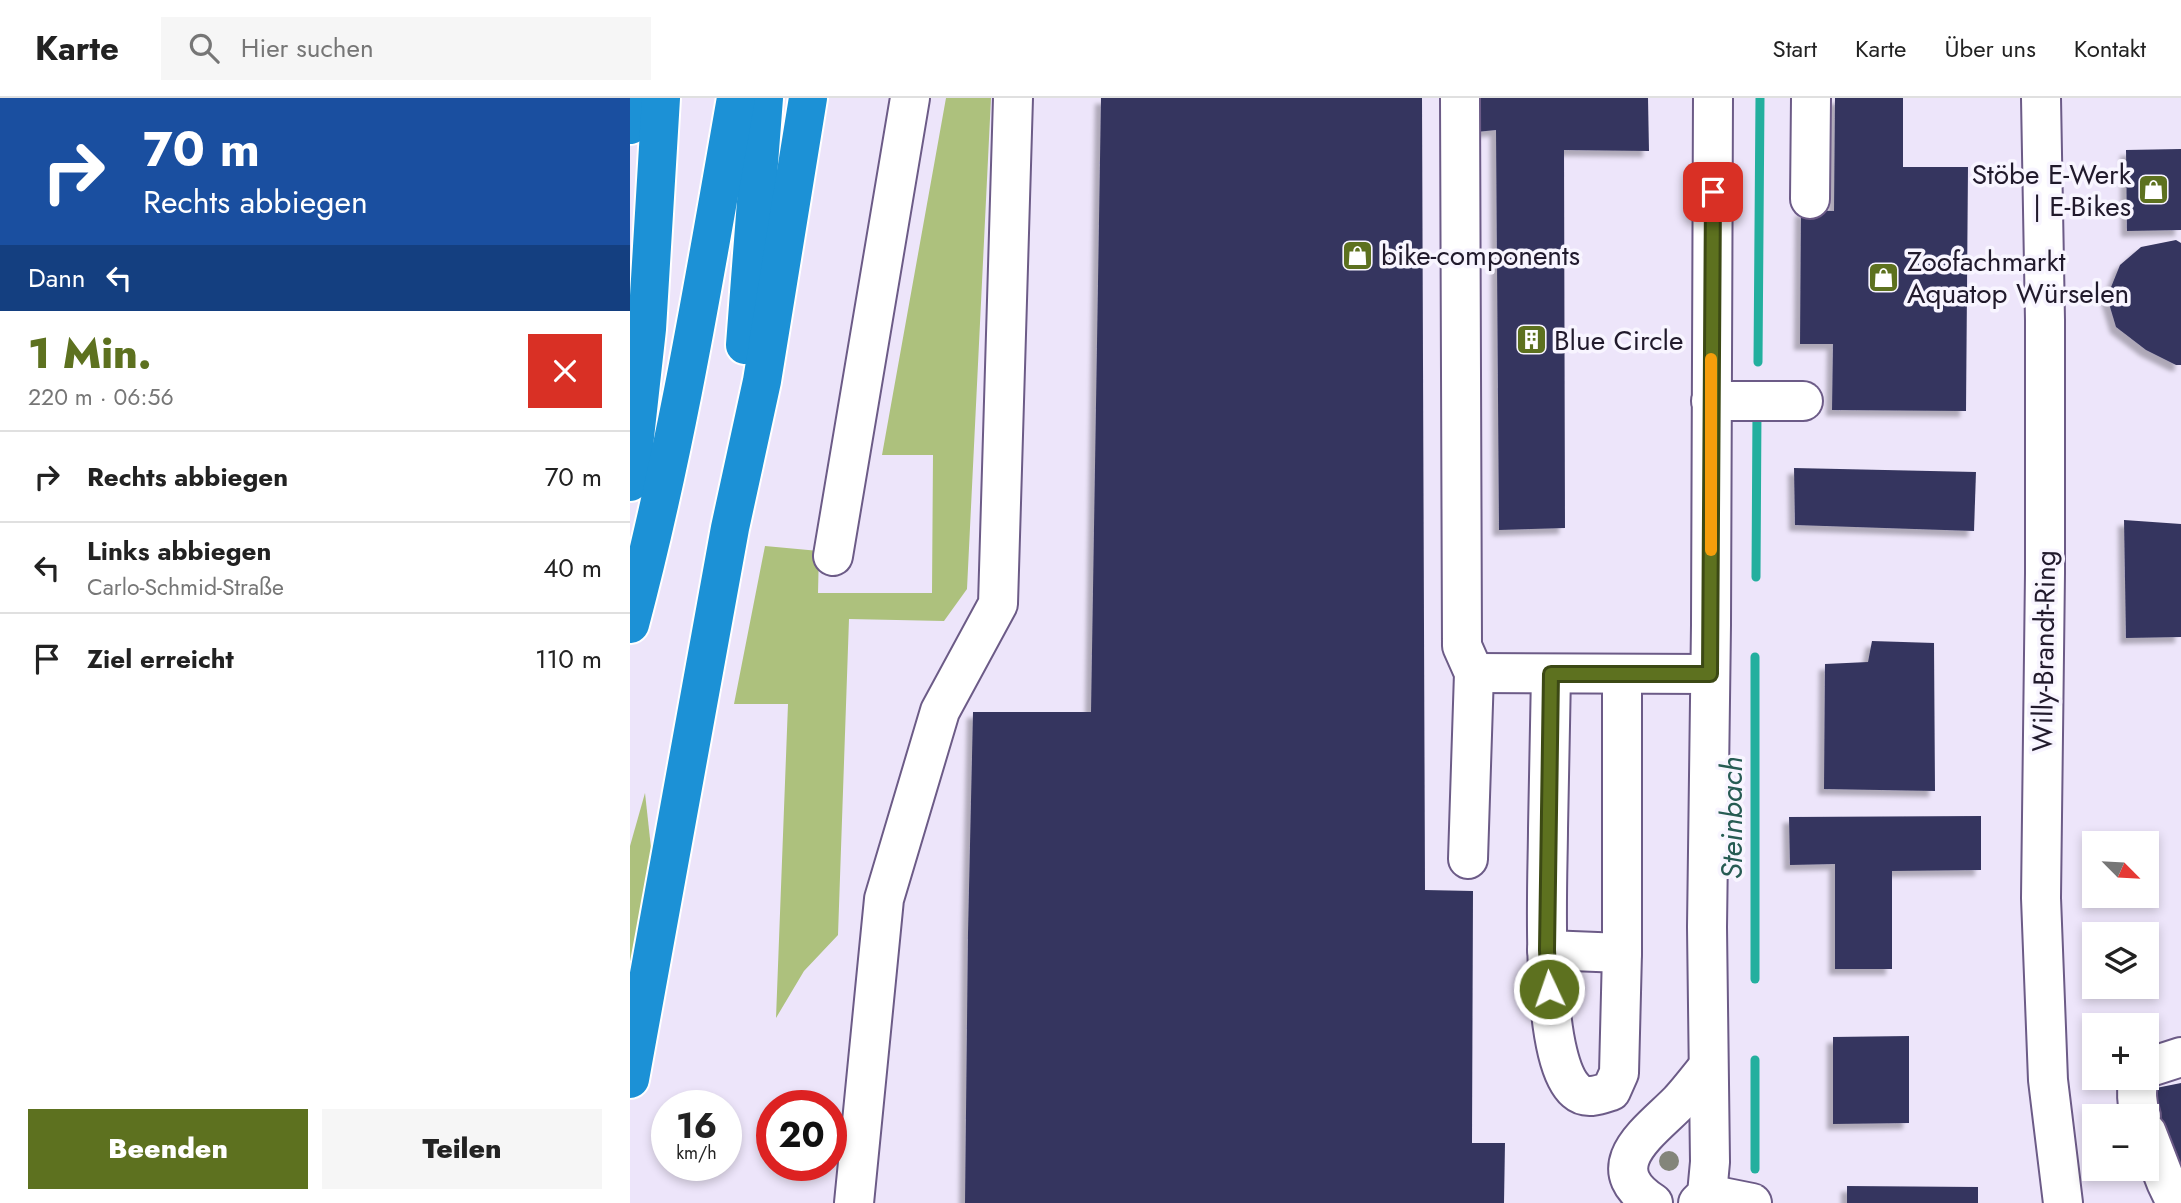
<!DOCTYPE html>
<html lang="de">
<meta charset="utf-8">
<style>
:root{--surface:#fff;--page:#f6f6f6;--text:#222;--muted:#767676;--line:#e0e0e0;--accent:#5d711f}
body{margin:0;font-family:Jost,sans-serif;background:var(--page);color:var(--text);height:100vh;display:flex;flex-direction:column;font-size:26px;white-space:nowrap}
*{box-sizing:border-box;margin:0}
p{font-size:23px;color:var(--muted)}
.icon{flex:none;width:38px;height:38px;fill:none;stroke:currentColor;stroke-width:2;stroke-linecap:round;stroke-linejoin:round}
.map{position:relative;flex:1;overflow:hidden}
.drawer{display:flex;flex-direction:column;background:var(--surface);width:630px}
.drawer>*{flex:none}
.hud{background:#1a4fa0;color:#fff;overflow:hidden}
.needle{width:46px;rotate:114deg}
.tools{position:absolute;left:1452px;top:733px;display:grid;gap:14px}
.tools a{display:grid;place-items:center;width:77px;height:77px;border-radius:0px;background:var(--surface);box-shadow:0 4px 10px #0003;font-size:35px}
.speed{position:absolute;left:21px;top:992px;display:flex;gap:14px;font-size:35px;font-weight:700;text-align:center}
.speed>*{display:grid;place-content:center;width:91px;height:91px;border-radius:50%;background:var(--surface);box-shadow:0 4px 10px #0003;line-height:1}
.speed small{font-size:18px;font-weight:400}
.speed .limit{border:10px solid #d22;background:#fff;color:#111}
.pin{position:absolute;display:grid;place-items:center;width:60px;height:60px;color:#fff;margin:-30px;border-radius:14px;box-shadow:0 4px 10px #0006}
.me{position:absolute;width:77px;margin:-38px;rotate:357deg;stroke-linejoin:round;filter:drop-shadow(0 0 5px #0008)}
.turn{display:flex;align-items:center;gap:24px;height:147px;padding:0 28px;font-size:32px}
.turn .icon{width:91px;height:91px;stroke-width:2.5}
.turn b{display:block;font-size:49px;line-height:60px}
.then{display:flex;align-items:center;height:66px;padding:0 28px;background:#0003;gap:14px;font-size:26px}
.round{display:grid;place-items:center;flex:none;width:74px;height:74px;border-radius:0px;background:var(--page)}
.summary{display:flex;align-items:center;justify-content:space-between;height:119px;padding:0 28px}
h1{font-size:42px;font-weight:800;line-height:52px;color:var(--accent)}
.cta{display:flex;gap:14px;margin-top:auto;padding:14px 28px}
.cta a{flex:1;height:80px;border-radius:0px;background:var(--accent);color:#fff;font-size:28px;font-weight:800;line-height:80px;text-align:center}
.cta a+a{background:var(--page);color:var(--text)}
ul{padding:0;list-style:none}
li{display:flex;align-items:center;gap:21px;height:91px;padding:0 28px;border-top:2px solid var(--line)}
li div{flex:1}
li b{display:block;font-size:26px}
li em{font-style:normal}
header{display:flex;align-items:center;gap:42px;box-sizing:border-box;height:98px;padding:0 35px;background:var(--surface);border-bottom:2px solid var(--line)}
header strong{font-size:33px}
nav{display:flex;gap:38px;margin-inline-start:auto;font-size:24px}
.search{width:490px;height:63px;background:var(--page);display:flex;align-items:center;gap:18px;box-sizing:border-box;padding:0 24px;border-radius:0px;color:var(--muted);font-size:26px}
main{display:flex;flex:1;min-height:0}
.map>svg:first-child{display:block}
.green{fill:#adc17d}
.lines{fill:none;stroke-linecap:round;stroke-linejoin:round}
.stream{stroke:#23af9e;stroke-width:9}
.building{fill:#36365f;filter:url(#shadow)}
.minor-casing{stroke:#6c5b87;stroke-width:42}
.highway-casing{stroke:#fff;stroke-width:42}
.minor{stroke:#fff;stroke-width:38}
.highway{stroke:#1c91d6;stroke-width:38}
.tree{fill:#83857a}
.route-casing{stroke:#3c4914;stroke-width:18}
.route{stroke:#5d711f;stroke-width:12}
.slow{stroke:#f59e0b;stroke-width:12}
.labels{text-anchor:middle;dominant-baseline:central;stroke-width:7;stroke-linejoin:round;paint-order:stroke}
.poi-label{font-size:28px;fill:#211a2c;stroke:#f8f5ff;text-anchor:start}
.street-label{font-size:28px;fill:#211a2c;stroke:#f8f5ff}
.water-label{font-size:30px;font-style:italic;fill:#265b53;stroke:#f8f5ff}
</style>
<header>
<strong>Karte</strong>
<div class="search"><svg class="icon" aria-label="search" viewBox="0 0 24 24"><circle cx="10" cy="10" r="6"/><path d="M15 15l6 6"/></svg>Hier suchen</div>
<nav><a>Start</a><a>Karte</a><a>Über uns</a><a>Kontakt</a></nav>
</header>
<main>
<section class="drawer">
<div class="hud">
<div class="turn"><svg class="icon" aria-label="right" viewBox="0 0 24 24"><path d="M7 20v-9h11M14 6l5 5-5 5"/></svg><div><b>70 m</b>Rechts abbiegen</div></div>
<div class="then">Dann<svg class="icon" aria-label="left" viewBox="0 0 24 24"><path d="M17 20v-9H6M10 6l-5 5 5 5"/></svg></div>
</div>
<div class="summary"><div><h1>1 Min.</h1><p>220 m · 06:56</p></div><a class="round" style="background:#d93025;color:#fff"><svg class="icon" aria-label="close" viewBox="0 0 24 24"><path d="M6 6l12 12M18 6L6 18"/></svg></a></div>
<ul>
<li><svg class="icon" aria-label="right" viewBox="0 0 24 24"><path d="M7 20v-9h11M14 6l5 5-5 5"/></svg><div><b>Rechts abbiegen</b></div><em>70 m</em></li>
<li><svg class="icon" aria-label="left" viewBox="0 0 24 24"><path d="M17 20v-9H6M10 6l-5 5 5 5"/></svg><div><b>Links abbiegen</b><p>Carlo-Schmid-Straße</p></div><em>40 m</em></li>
<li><svg class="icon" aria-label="arrive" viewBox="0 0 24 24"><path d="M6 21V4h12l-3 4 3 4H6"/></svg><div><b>Ziel erreicht</b></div><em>110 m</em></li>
</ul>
<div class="cta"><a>Beenden</a><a>Teilen</a></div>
</section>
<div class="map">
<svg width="1551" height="1105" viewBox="0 0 1551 1105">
<defs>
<filter id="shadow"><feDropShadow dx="-6" dy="6" stdDeviation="2" flood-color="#0004"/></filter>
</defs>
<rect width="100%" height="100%" fill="#ede5fa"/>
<!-- green -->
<g class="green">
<polygon points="316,0 361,0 337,491 314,523 219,521 208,837 174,873 146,920 158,606 104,606 135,448 189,453 188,495 302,495 303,357 252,357"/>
<polygon points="15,695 22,759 0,882 0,748"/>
</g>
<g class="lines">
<!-- stream -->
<g class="stream">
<polyline points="1128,264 1130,0"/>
<polyline points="1126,479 1127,312"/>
<polyline points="1125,881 1125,559"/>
<polyline points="1125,1071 1125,962"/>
</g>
</g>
<!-- building -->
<g class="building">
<polygon points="471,0 792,0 795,792 843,793 842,1045 875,1045 874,1105 335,1105 338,835 343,614 461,614"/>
<polygon points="844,0 1018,0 1019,53 934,52 935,430 869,432 866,32 846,34"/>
<polygon points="1205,0 1273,0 1273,69 1338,69 1336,313 1202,312 1203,246 1170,246 1171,112 1204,113"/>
<polygon points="1551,51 1551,132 1497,133 1496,52"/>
<polygon points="1546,142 1551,145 1551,267 1546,267 1516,252 1486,229 1477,199 1490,167 1511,149"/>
<polygon points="1164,370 1346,374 1344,433 1165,427"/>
<polygon points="1494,422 1551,426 1551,539 1496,540"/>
<polygon points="1242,543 1304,545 1305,693 1194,691 1195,566 1238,564"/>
<polygon points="1351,718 1351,772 1262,773 1262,871 1205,871 1205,766 1160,767 1159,719"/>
<polygon points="1279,938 1279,1025 1203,1026 1203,939"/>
<polygon points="1551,985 1551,1077 1521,991"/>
<polygon points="1217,1088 1348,1089 1348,1105 1217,1105"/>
</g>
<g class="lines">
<defs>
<g id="minor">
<polyline points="830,0 832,548 844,575 838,761"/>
<polyline points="1411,0 1415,222 1415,475 1411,800 1418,982 1433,1105"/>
<polyline points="1180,101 1181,0"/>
<polyline points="1081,303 1173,303"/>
<polyline points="203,458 280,0"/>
<polyline points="844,575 1080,576"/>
<path d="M921,576C920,628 919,679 918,731C918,783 908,960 946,993C956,1002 969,997 981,993L989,975L992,855V577"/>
<polyline points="917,852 992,855"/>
<polyline points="1517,970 1551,959"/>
<path d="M1510,980C1505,991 1507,1007 1511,1018"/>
<polyline points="1517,1035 1536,1084 1546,1105"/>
<polyline points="1077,1096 1122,1105"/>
<polyline points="224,1105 254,801 310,613 368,506 383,0"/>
<path d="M1023,1105C966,1068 1021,1033 1050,1003C1060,992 1069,980 1078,969"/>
<polyline points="1068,1105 1077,1096 1080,1064 1077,829 1081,527 1083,0"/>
</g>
<g id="highway">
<polyline points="0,27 4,0"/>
<polyline points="115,247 134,0"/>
<polyline points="0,384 17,231 31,0"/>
<path d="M0,526C46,353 75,176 106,0"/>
<polyline points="0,981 100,430 132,283 178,0"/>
</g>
</defs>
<!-- minor casing -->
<use href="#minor" class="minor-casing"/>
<!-- highway casing -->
<use href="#highway" class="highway-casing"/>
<!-- minor -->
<use href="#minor" class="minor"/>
<!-- highway -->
<use href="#highway" class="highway"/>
</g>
<!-- trees -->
<circle class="tree" cx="1039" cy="1063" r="10"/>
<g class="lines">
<defs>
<polyline id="route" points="919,891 917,852 921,576 1080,576 1083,94"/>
</defs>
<!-- route casing -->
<use href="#route" class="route-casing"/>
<!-- route -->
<use href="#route" class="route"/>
<!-- slow -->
<polyline class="slow" points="1081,452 1081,261"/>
</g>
<!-- icons -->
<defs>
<symbol id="shop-square" viewBox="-11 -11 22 22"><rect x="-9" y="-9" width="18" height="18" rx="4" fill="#5d711f" stroke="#f8f5ff"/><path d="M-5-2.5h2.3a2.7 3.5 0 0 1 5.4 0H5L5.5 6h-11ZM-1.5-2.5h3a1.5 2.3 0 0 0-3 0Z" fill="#fff"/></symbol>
<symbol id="building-square" viewBox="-11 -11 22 22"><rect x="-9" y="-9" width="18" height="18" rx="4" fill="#5d711f" stroke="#f8f5ff"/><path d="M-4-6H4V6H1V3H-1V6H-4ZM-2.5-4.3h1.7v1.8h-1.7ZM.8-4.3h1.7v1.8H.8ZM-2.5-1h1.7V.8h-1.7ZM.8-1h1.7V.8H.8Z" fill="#fff"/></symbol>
</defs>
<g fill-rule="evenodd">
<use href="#shop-square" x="1506" y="74" width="35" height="35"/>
<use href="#shop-square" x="710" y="140" width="35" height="35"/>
<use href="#shop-square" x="1236" y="162" width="35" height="35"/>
<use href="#building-square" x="884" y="224" width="35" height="35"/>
</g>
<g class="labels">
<!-- poi labels -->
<g class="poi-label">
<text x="1501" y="76" text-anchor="end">Stöbe E-Werk<tspan x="1501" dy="32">| E-Bikes</tspan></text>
<text x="751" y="157">bike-components</text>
<text x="1277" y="163">Zoofachmarkt<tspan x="1277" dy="32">Aquatop Würselen</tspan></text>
<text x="924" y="242">Blue Circle</text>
</g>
<!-- street labels -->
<g class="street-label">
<text transform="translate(1414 553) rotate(-89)">Willy-Brandt-Ring</text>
</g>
<!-- water labels -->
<g class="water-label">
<text transform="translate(1101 720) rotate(-90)">Steinbach</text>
</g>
</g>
</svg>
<div class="tools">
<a><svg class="needle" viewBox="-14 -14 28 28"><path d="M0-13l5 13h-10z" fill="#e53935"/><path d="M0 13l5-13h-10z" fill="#767676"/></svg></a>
<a><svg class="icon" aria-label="layers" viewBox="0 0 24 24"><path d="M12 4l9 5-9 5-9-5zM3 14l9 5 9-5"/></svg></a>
<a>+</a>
<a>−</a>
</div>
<div class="speed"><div>16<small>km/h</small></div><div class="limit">20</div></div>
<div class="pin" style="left:1083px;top:94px;background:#d93025"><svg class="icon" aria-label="arrive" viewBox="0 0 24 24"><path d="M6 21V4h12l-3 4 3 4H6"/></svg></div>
<svg class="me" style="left:919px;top:891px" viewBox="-20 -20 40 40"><circle r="17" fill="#5d711f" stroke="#fff" stroke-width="3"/><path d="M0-11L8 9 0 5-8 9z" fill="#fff"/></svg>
</div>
</main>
